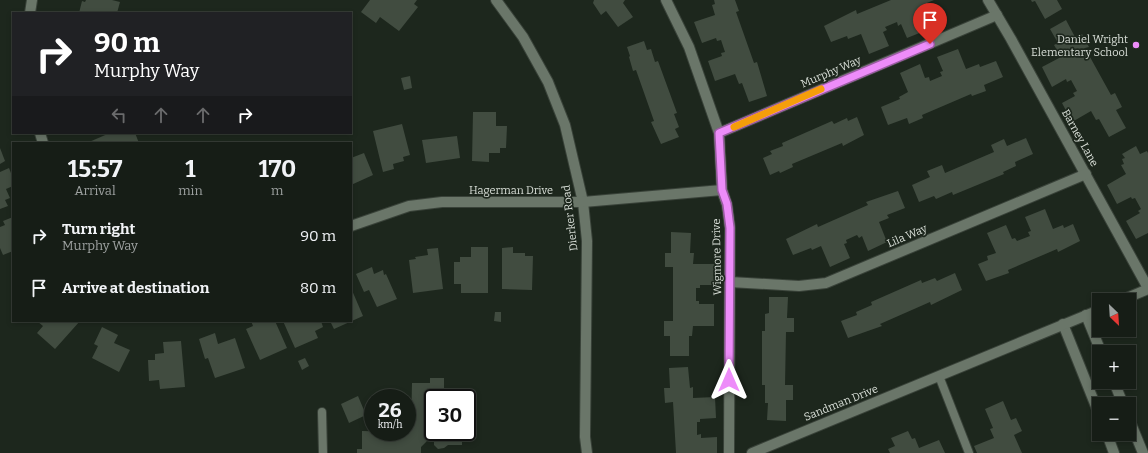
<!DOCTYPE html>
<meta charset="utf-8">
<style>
:root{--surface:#161d16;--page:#232a23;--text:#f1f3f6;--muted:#9ea2a1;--line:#353b35}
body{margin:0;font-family:Bitter,serif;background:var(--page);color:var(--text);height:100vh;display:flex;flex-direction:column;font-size:15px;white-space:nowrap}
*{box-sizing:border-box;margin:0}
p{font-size:13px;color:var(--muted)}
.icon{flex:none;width:22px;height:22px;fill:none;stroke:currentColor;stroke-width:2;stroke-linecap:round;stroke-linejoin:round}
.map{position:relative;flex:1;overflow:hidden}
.side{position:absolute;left:12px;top:142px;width:340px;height:180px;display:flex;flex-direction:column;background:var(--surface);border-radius:0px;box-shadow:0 2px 6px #0003,0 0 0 1px var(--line)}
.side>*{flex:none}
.hud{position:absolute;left:12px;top:12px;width:340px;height:122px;border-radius:0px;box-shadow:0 2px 6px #0003,0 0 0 1px var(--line);background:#202124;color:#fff;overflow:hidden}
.needle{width:26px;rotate:155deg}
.controls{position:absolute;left:1092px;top:293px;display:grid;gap:8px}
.controls a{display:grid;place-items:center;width:44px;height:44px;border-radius:0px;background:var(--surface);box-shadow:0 2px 6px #0003,0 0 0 1px var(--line);font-size:20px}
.speed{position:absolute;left:364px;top:389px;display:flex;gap:8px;font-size:20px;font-weight:700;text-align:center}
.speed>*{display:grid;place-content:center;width:52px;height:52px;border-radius:50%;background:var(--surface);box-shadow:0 2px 6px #0003,0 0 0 1px var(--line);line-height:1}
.speed small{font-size:10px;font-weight:400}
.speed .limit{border:2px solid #111;border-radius:6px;background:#fff;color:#111}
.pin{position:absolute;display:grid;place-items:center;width:34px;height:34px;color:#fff;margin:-41px -17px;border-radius:50% 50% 50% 0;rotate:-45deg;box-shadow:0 0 4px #0007}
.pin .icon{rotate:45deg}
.me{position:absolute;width:44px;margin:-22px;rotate:0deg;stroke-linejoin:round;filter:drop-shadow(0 0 3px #0008)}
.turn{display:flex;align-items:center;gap:14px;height:84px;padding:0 16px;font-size:18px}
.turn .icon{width:52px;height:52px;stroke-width:2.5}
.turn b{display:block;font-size:28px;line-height:34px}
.lanes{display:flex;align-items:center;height:38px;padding:0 16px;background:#0003;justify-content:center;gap:20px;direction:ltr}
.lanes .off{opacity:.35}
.eta{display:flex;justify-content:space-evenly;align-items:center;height:68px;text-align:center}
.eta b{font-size:24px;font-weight:700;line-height:28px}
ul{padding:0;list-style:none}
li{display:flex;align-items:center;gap:12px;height:52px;padding:0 16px}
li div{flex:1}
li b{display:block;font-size:15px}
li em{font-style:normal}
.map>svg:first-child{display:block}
.building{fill:#414c40}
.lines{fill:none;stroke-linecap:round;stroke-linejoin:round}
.service-casing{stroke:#394239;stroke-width:10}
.minor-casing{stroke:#394239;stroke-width:12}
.service{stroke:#6a7669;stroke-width:8}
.minor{stroke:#6a7669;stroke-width:10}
.route-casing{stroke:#9a5ba2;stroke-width:10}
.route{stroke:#ed8cf9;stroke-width:7}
.slow{stroke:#f59e0b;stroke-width:7}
.poi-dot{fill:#ed8cf9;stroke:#1d271d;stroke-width:1.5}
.labels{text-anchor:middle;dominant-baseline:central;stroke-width:3.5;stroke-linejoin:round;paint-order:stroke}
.poi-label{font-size:11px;fill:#d9dfd8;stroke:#1d271d;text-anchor:end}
.street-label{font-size:11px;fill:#d9dfd8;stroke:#1d271d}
</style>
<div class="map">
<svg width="1148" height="453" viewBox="0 0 1148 453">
<rect width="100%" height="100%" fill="#1d271d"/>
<!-- building -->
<g class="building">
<polygon points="86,0 112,0 120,2 117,13 79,13 82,1 85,2"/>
<polygon points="370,0 417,0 414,4 418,7 399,31 380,17 376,23 361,12"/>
<polygon points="594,0 625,0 623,3 633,17 618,27 606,11 601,15 593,3"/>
<polygon points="714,0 735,0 739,11 736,12 754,63 757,62 767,96 749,102 742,83 739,84 735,74 715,81 708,61 722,56 721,53 725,52 721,40 717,41 716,38 702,43 694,22 715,15 712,5 715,4"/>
<polygon points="891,0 934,0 927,3 928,6 919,10 927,30 907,38 901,24 898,26 897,22 885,27 887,30 883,32 889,46 869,54 861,34 848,39 847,36 831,42 824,26 856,10 857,14"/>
<polygon points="1031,0 1057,0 1062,9 1045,19 1035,1 1032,2"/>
<polygon points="1066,20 1075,37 1082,34 1089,47 1085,48 1111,95 1115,93 1122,107 1116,110 1126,128 1109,137 1099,119 1096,120 1091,111 1072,122 1062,103 1075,96 1073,93 1077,91 1071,80 1067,82 1066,79 1052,87 1042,67 1061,57 1054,45 1058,43 1050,29"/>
<polygon points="644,41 647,50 651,49 655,62 658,61 677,113 674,114 679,127 675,129 679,137 661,144 651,122 654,121 636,70 633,71 629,57 630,56 627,47"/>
<polygon points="958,49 966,69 979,64 980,67 996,61 1003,77 984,85 986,91 972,96 971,94 922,115 923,118 909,124 907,118 888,125 881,107 900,99 899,97 908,92 900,73 920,64 925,78 929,77 930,81 942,76 940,72 943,71 937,57"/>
<polygon points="410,76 412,88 404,90 401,78"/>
<polygon points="473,112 496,112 496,126 507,126 506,148 500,148 500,153 489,153 489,162 472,161"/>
<polygon points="857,117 864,135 843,146 842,143 792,164 793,167 780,173 779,171 770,175 763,158 772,154 770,151 783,146 782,143 832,121 834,124 847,118 848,121"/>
<polygon points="402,124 410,155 403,157 404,161 393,164 394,169 383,172 373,131"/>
<polygon points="110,133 135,133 139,143 90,143 89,142"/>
<polygon points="457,136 460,158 426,163 422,140"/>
<polygon points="1026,138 1033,154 1015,162 1016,166 1003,172 1004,174 953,195 952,192 936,199 934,196 919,202 912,185 930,177 927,171 942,165 945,173 994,152 991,145 1004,139 1007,146"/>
<polygon points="1136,146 1140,154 1147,151 1148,153 1148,233 1136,239 1126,221 1140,213 1138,211 1141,209 1135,198 1132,199 1131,197 1117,204 1107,185 1126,174 1121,165 1124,164 1122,159 1125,158 1122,154"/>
<polygon points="0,148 5,161 0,164"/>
<polygon points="364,153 373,175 351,185 351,158"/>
<polygon points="9,168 13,178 13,186 6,189 10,198 5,200 8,206 0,209 0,172"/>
<polygon points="898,191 905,208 887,215 889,218 879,222 887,242 868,251 862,236 859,238 857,235 846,240 847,243 844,244 850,258 830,267 821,246 812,250 811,248 793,255 786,239 817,224 818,227 868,205 866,202"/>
<polygon points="1045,209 1053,229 1063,225 1064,228 1073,224 1080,241 1058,252 1057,249 1008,270 1009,273 986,281 978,264 988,260 987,256 996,253 987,233 1006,225 1012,239 1015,238 1017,241 1030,236 1028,232 1031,231 1025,217"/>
<polygon points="13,217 13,251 3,255 0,248 0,227 5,225 3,221"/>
<polygon points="671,232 691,233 690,253 694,253 693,264 715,264 715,285 700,285 700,288 696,288 696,301 699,301 699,304 714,304 714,326 693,326 692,336 689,336 689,356 670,356 670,336 664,336 664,321 673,321 673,267 665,267 665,253 671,253"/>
<polygon points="471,247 488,247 488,293 461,293 461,284 454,284 454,262 460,262 460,257 471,257"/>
<polygon points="513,247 513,253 525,253 525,256 533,256 532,290 502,289 502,248"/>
<polygon points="438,248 443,289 413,293 409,260 416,259 415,257 428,255 427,249"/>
<polygon points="372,267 374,274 383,270 384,275 386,274 397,299 377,307 369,290 364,292 356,274"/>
<polygon points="955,273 962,290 931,305 930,302 880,324 882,326 848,338 841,321 857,315 856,312 872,305 871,302 921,280 922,283 935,278 937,281"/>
<polygon points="351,288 363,316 334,329 330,321 351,321"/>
<polygon points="769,297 788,297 787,318 794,318 794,332 786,332 785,385 793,385 793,400 786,400 786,421 767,420 768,403 765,403 765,385 762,385 762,331 765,331 765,314 769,313"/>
<polygon points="495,312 501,312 501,322 494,321"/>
<polygon points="37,321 80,321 55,349 37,333 43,326"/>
<polygon points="251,321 275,321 287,348 260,360 246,329 253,326"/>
<polygon points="283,321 321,321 323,327 315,331 318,338 295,348"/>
<polygon points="102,327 118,335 114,343 130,350 119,372 92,358 98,346 94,344"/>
<polygon points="215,333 218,344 235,338 245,368 215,378 208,358 205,359 199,339"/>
<polygon points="181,341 185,387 160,389 159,380 149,381 148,360 155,360 155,354 164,353 163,342"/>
<polygon points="305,358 309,366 302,370 298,361"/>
<polygon points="688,367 690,388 693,387 693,398 715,397 716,418 700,419 700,422 697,422 697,435 701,434 701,438 717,437 717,453 676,453 673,402 665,403 664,388 670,388 669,368"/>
<polygon points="430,378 444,378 444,398 433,398 433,432 462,432 462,445 448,445 444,448 438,449 434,445 434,442 427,441 421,447 421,453 357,453 357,449 362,449 362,431 407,432 407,430 411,426 412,383 430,383"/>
<polygon points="358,396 366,415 349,423 341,404"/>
<polygon points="1003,401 1011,420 1016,418 1022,431 1014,435 1022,453 977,453 974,446 994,438 990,429 993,428 985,409"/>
<polygon points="908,431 912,439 915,438 919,448 939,440 945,453 890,453 888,449 895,446 891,438"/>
</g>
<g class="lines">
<defs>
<g id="service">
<polyline points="939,376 969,453"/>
<polyline points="322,412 323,453"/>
</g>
<g id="minor">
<polyline points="496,0 523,37 548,82 565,125 583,202 587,241 585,437 587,453"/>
<polyline points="666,0 689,47 719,133 722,190 727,205 730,228 729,453"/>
<polyline points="988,0 1011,39 1148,288"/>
<polyline points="30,13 32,0"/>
<polyline points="40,133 43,143"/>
<polyline points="719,133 997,15"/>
<polyline points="351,226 409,206 442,202 583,202 722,190"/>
<polyline points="730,282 799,286 826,283 1086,174"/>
<polyline points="1122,300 1148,289"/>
<polyline points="1086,315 1101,352"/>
<polyline points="1063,324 1099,414"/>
<polyline points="1114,382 1123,404"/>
<polyline points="1129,419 1143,453"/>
<polyline points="1107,434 1114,453"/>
<polyline points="752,453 1099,310"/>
</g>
</defs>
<!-- service casing -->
<use href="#service" class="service-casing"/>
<!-- minor casing -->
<use href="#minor" class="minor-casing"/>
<!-- service -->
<use href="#service" class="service"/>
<!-- minor -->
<use href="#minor" class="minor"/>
</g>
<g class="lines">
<defs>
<polyline id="route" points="729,380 730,228 727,204 722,190 719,133 930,44"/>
</defs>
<!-- route casing -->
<use href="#route" class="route-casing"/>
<!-- route -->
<use href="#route" class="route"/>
<!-- slow -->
<polyline class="slow" points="734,127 821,89"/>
</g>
<!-- markers -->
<circle class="poi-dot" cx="1136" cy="45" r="4"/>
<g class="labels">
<!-- poi labels -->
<g class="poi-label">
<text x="1128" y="39">Daniel Wright<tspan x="1128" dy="13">Elementary School</tspan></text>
</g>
<!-- street labels -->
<g class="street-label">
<text transform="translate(831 72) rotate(-23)">Murphy Way</text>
<text transform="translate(1080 138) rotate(61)">Barney Lane</text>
<text x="511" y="190">Hagerman Drive</text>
<text transform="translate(570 218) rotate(-97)">Dierker Road</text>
<text transform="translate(907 236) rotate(-23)">Lila Way</text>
<text transform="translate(717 257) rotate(-91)">Wigmore Drive</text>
<text transform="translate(841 403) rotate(-22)">Sandman Drive</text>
</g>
</g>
</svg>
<div class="controls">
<a><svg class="needle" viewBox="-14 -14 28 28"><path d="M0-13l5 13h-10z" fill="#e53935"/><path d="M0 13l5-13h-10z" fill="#9ea2a1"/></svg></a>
<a>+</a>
<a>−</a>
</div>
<div class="speed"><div>26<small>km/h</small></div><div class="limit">30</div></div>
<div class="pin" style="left:930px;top:44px;background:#d93025"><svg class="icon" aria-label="arrive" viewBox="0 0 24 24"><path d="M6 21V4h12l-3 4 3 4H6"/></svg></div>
<svg class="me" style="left:729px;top:380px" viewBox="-20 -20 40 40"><path d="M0-17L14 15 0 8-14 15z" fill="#ed8cf9" stroke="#fff" stroke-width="4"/></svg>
<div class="hud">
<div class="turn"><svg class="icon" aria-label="right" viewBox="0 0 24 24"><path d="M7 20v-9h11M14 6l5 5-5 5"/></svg><div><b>90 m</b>Murphy Way</div></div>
<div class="lanes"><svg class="icon off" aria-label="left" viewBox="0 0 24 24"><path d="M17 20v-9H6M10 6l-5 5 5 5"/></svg><svg class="icon off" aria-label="ahead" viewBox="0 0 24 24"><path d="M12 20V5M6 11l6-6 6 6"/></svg><svg class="icon off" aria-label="ahead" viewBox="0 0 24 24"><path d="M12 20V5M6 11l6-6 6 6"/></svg><svg class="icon" aria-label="right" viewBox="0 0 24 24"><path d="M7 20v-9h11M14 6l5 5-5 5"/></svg></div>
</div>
<section class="side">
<div class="eta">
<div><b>15:57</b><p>Arrival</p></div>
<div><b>1</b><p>min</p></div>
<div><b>170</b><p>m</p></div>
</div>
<ul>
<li><svg class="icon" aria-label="right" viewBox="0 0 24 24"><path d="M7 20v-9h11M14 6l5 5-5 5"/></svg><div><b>Turn right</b><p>Murphy Way</p></div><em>90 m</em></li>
<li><svg class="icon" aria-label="arrive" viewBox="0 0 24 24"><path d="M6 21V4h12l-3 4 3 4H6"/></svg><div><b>Arrive at destination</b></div><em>80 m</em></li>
</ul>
</section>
</div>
